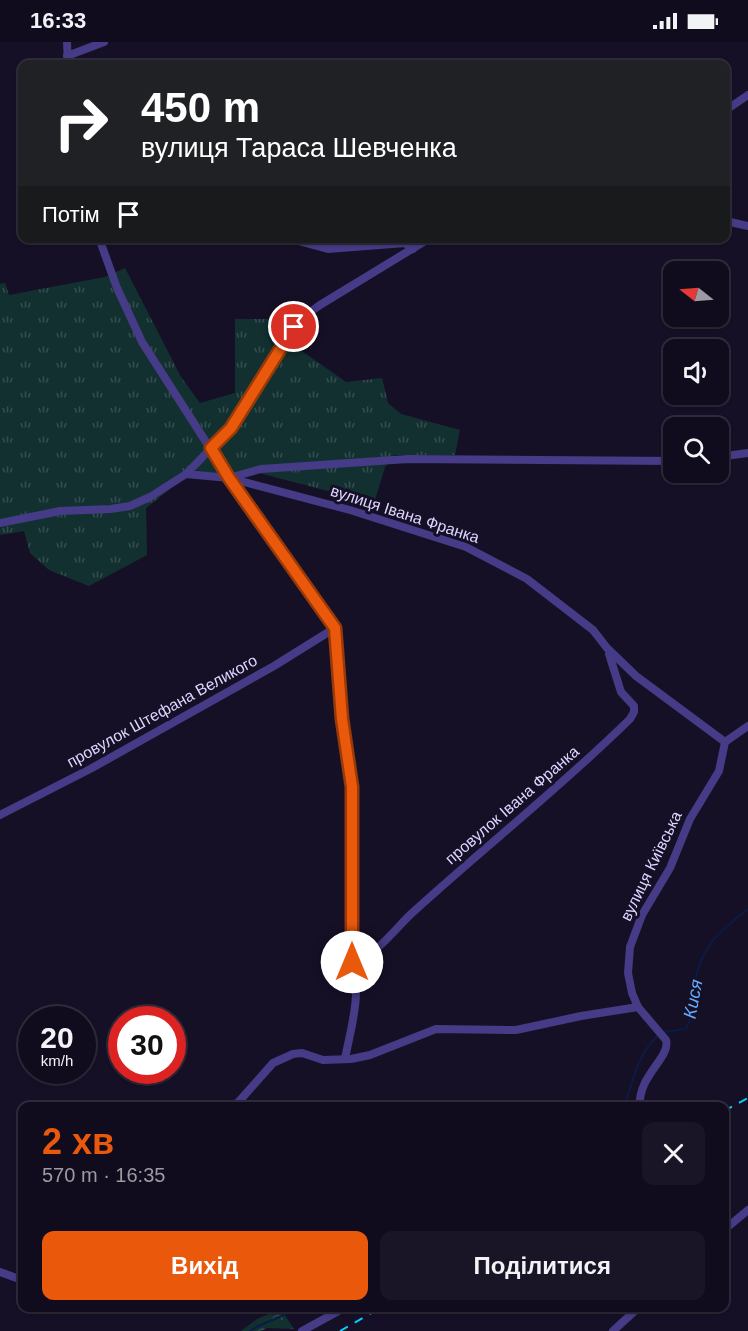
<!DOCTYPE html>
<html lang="uk">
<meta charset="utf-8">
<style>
:root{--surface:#100c1d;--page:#191526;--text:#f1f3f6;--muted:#9c9ba4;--line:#302c3b;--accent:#ea580c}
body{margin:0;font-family:Helvetica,sans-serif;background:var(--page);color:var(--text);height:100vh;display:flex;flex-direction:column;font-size:22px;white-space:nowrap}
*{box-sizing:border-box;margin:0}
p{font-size:20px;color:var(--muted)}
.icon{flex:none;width:33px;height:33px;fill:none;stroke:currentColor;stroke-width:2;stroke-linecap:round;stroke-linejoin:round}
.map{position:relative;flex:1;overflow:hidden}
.drawer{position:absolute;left:18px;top:1060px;width:711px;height:210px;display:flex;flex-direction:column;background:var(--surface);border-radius:12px;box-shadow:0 2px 4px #0004,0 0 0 2px var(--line)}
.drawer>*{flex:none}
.top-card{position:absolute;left:18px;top:18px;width:712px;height:183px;border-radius:12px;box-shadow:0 2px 4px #0004,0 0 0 2px var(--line);background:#202124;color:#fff;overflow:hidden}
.needle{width:39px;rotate:287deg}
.fabs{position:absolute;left:663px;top:219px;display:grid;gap:12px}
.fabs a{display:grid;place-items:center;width:66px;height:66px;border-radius:12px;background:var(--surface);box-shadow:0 2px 4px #0004,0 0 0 2px var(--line);font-size:30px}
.speed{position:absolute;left:18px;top:964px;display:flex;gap:12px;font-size:30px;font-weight:700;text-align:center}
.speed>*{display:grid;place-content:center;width:78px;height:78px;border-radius:50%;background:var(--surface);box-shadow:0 2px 4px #0004,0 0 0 2px var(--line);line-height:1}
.speed small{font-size:15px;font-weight:400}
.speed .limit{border:9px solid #d22;background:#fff;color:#111}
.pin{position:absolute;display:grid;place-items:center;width:51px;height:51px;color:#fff;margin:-26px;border:3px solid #fff;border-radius:50%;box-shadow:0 2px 6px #0007}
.me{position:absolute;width:66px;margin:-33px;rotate:0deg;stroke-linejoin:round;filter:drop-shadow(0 0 4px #0008)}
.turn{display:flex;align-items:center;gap:21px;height:126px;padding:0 24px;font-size:27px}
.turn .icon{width:78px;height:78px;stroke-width:2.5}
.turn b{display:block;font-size:42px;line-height:51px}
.then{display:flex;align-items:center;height:57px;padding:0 24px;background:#0003;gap:12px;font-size:22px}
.round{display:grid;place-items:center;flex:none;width:63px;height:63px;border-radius:12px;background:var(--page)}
.summary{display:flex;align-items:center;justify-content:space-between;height:102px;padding:0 24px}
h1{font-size:36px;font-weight:700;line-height:45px;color:var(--accent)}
.action{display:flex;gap:12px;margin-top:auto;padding:12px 24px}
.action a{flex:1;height:69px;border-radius:12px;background:var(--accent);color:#fff;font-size:24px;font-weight:700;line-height:69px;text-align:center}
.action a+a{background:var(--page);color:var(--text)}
.status{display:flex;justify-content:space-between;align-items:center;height:42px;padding:0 30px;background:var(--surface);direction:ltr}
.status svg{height:16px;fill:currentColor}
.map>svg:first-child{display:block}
.grass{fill:url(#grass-tufts)}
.forest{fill:url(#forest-crowns)}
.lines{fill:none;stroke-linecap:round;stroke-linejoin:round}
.stream{stroke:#0b1b45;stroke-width:2}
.minor{stroke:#453b86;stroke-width:8}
.rail{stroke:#04cefd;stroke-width:2;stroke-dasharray:9 8;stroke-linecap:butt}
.route-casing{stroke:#983908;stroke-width:15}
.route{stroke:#ea580c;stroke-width:10}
.labels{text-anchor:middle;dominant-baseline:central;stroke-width:6;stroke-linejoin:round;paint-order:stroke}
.street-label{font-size:16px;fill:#ded6ff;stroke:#161027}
.water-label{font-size:18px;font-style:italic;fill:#65aafe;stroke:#161027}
</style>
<div class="status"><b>16:33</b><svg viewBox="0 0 49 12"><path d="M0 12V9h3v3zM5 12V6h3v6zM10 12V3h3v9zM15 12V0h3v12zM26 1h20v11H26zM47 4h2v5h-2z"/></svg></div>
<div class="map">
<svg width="748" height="1289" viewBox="0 0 748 1289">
<defs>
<pattern id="grass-tufts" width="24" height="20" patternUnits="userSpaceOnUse" patternTransform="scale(1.5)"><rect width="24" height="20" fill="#133031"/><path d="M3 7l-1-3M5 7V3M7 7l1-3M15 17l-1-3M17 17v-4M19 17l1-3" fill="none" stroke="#354d50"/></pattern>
<pattern id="forest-crowns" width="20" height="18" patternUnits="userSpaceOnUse" patternTransform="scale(1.5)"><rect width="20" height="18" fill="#133031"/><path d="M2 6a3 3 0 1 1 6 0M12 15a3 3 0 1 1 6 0" fill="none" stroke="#354d50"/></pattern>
</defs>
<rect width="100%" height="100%" fill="#161027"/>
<!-- grass -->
<polygon class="grass" points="125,226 181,335 200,361 235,351 235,277 270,277 292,302 346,340 382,336 388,361 401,372 460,388 455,413 394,413 385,425 374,461 259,431 229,436 194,428 146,466 147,513 89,544 49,528 30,511 24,489 0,493 0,242 5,241 9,253 105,235"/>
<!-- forest -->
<polygon class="forest" points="281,1267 294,1287 267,1286 262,1289 241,1289 257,1277"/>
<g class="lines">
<!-- stream -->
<g class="stream">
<path d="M663,990L686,987C694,970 692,963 694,946C699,906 718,890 748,867"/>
<polyline points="540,1065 544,1065"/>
<path d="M616,1065L626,1060C633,1036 639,1010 659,993"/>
<path d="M250,1289C265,1279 282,1276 297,1266"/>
</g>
<!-- minor -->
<g class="minor">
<polyline points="67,0 68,22"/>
<polyline points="67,14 104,0"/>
<polyline points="726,68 748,53"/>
<polyline points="726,179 748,184"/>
<path d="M99,196L117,246L142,300L229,436L335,586L342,677L352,745V920C362,952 351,985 345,1017"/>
<polyline points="287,196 328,207 405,201 413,207"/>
<polyline points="718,415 748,411"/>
<polyline points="186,432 229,436 261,427 408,417 674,419"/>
<polyline points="229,436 350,468 466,505 527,537 593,588 607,606 636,634 725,700"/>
<polyline points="0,481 60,469 111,467 130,464 150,455 186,432 231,386 285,298 302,276 320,263 430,196"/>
<polyline points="0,773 92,726 274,624 335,586"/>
<path d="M352,920C371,919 397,885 411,872C483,806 560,746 630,677L634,670V664L621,650L609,612"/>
<polyline points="234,1065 273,1021 293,1012 302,1011 323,1018 351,1017 370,1013 436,987 516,988 581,974 638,965"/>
<path d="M640,1065C637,1034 671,1016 666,998L638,965L632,951L628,931L630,905L642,873L670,826L690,777L719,729L725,700L748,684"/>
<polyline points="724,1188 748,1168"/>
<polyline points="0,1230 22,1238"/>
<polyline points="302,1289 344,1266"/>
<polyline points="613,1289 638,1266"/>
</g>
<!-- rail -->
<g class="rail">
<polyline points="724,1069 748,1056"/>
<polyline points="340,1289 380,1266"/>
</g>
</g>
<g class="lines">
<defs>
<polyline id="route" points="294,285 231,386 211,406 229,436 335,586 342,677 352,745 352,920"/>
</defs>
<!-- route casing -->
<use href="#route" class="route-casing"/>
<!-- route -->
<use href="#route" class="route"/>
</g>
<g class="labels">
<!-- street labels -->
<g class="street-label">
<text transform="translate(405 472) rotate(18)">вулиця Івана Франка</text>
<text transform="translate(162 669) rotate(-29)">провулок Штефана Великого</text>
<text transform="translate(512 763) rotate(-41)">провулок Івана Франка</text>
<text transform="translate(651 824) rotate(-64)">вулиця Київська</text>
</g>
<!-- water labels -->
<g class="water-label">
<text transform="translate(693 957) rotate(-79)">Кися</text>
</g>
</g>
</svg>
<div class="fabs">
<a><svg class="needle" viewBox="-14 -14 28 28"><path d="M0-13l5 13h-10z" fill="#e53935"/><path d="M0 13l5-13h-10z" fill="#9c9ba4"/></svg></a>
<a><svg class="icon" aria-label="sound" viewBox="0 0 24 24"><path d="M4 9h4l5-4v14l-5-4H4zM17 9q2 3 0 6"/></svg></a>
<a><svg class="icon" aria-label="search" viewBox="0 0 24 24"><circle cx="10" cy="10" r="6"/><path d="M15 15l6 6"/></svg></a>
</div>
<div class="speed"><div>20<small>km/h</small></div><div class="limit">30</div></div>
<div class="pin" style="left:294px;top:285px;background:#d93025"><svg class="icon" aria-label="arrive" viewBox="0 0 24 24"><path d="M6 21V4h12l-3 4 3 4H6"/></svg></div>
<svg class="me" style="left:352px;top:920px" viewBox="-20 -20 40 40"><circle r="19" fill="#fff"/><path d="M0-13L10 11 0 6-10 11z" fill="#ea580c"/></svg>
<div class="top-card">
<div class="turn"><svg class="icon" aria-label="right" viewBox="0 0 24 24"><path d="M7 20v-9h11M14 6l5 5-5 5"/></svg><div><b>450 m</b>вулиця Тараса Шевченка</div></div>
<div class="then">Потім<svg class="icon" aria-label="arrive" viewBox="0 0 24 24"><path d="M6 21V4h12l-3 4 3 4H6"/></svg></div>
</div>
<section class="drawer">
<div class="summary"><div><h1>2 хв</h1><p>570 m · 16:35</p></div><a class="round"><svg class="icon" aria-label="close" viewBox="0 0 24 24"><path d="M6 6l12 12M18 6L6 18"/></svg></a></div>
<div class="action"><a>Вихід</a><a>Поділитися</a></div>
</section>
</div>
